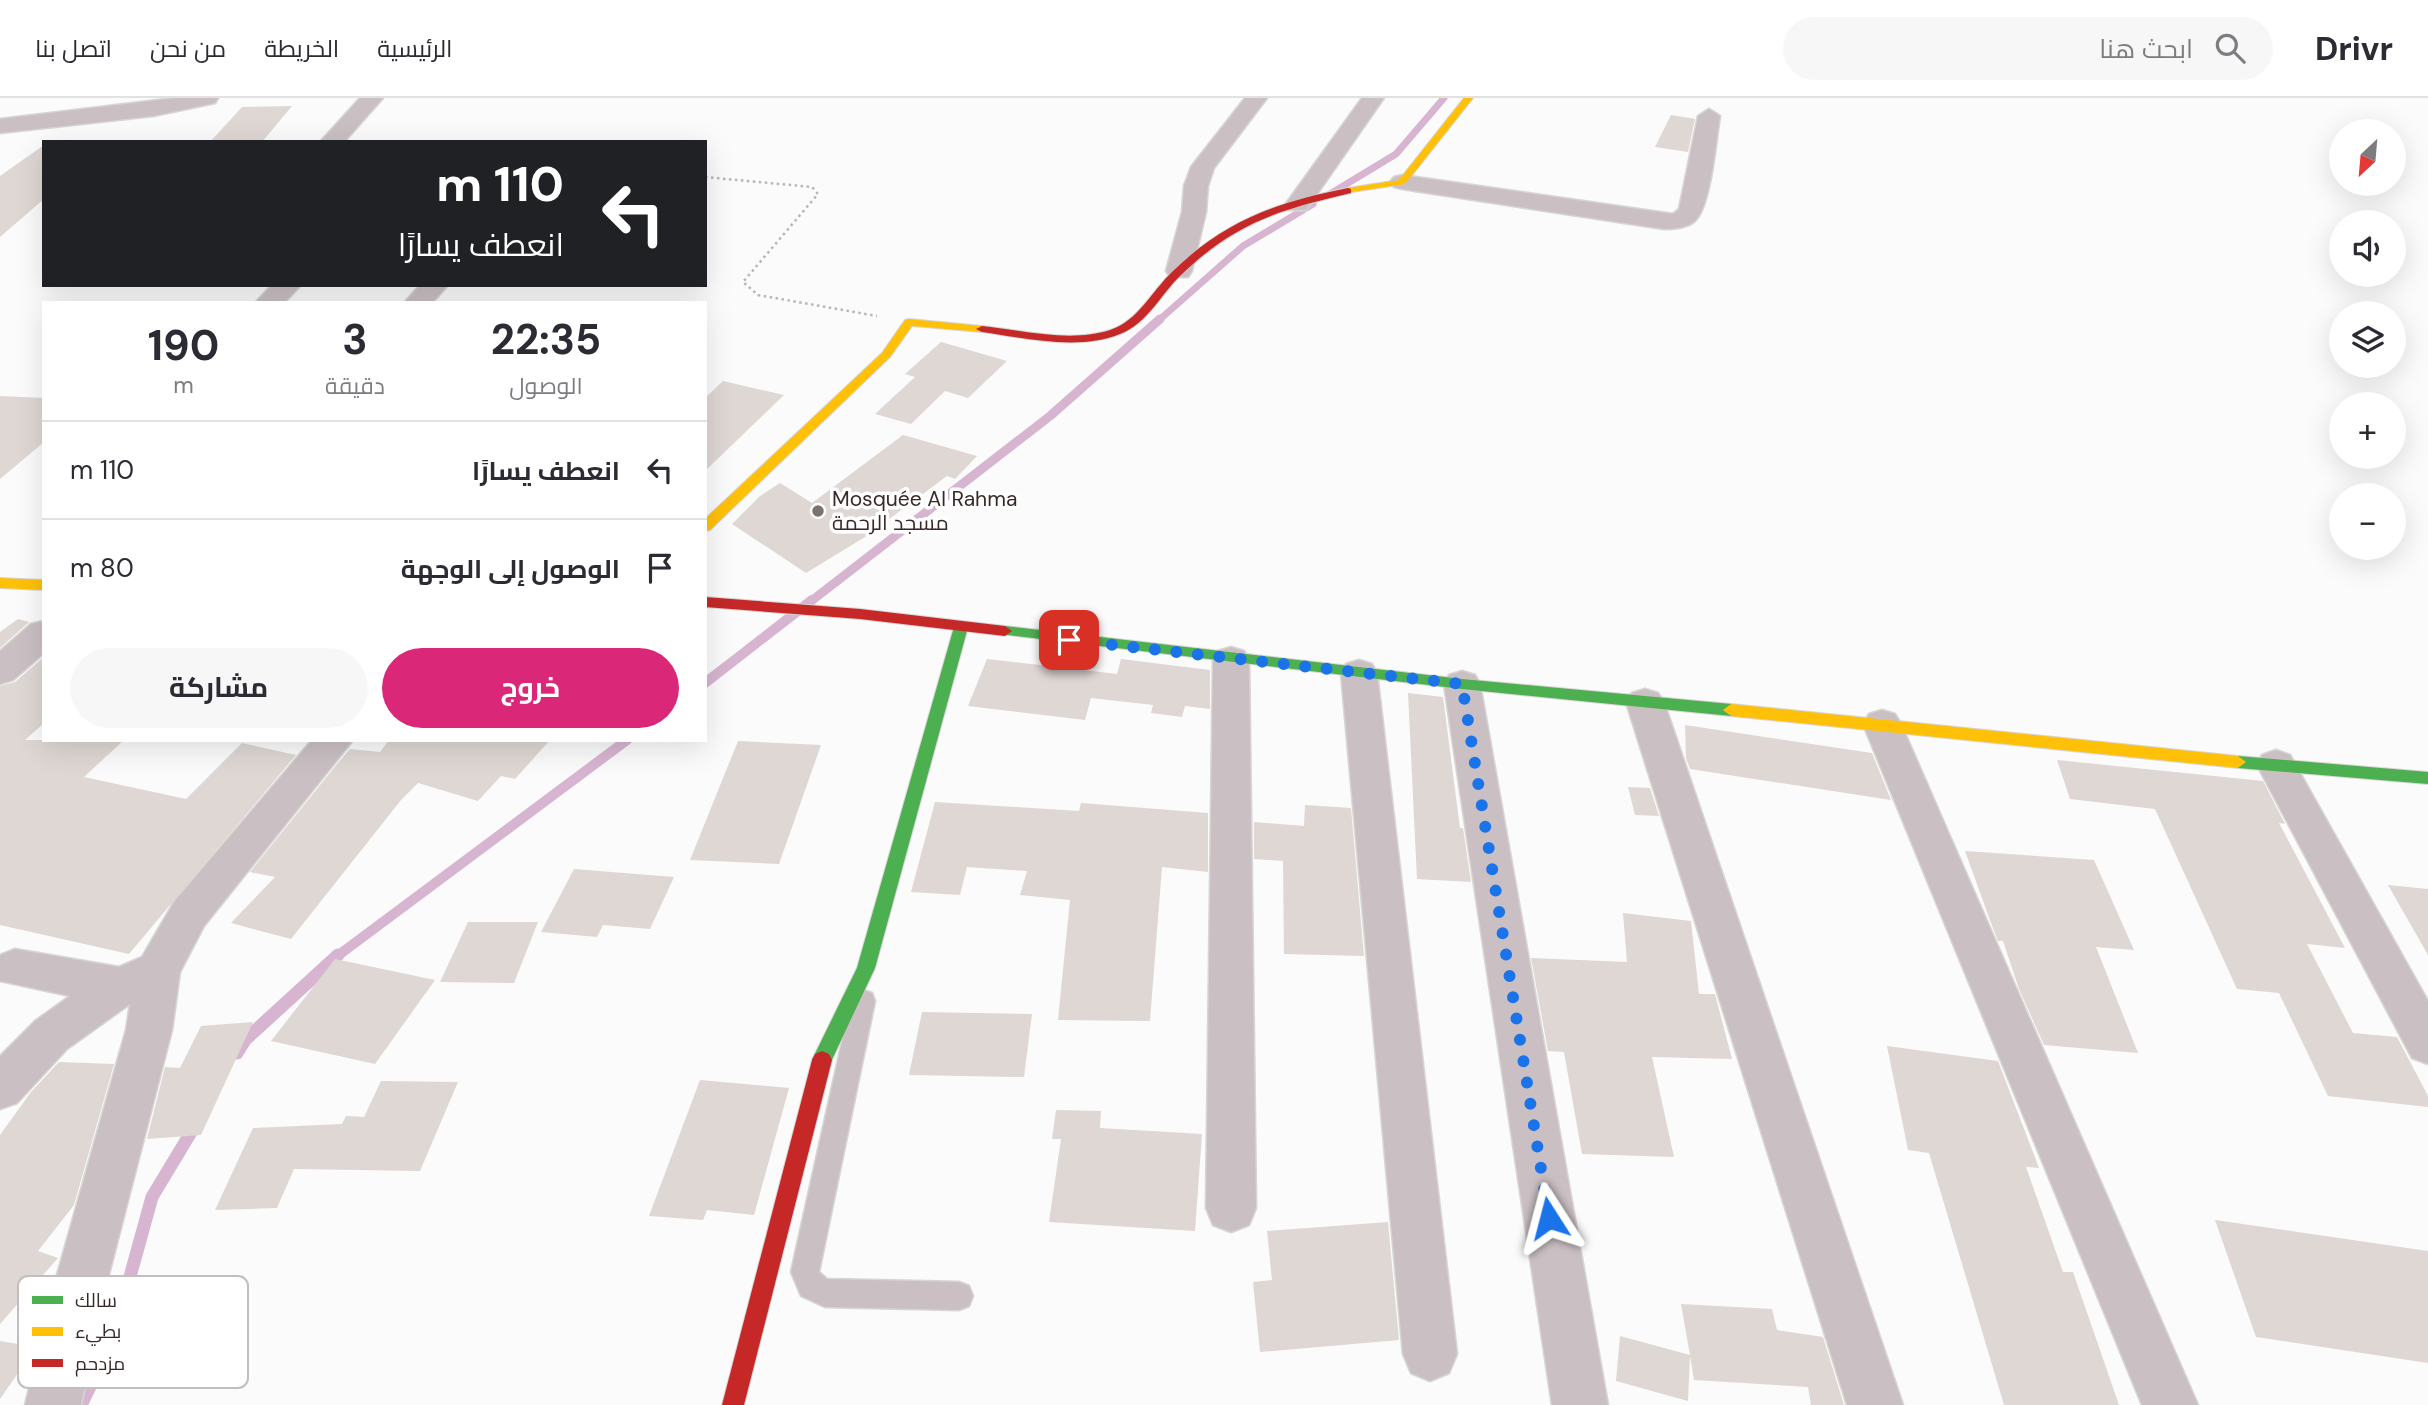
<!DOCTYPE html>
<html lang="ar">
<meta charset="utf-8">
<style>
:root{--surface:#fff;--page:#f7f7f7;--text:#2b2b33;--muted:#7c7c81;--line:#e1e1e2;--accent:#db2777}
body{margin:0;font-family:"DM Sans",Cairo,sans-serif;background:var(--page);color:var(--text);direction:rtl;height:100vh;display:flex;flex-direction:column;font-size:26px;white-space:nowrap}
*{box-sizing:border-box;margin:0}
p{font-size:23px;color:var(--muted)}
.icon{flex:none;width:38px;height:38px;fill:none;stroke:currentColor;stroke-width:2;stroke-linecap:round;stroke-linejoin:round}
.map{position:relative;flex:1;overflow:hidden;direction:ltr}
.sheet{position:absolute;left:42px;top:203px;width:665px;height:441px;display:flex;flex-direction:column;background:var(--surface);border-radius:0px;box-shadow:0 7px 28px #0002;direction:rtl}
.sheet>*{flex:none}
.hud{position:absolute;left:42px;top:42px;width:665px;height:147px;border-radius:0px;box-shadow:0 7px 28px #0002;direction:rtl;background:#202124;color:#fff;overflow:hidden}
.needle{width:46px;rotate:206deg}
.controls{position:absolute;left:2329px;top:21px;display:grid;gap:14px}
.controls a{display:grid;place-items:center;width:77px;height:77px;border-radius:50%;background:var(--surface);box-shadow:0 7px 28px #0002;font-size:35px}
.pin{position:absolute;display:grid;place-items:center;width:60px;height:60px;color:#fff;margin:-30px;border-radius:14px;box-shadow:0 4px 10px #0006}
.me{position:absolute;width:77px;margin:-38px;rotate:351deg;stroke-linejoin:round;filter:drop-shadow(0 0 5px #0008)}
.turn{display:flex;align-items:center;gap:24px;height:147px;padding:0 28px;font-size:32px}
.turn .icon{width:91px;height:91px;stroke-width:2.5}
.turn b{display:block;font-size:49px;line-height:60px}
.eta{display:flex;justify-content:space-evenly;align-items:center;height:119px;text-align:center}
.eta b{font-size:42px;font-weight:700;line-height:49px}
.action{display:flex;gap:14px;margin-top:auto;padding:14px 28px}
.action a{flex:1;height:80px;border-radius:42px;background:var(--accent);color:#fff;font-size:28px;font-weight:700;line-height:80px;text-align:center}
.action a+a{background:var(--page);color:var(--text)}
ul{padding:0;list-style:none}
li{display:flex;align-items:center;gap:21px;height:98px;padding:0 28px;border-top:2px solid var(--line)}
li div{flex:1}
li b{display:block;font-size:26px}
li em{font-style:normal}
header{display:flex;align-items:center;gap:42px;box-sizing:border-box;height:98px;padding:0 35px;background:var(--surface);border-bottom:2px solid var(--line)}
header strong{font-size:33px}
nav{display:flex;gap:38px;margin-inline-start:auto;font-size:24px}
.search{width:490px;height:63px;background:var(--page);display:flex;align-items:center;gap:18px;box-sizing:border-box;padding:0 24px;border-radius:38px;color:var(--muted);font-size:26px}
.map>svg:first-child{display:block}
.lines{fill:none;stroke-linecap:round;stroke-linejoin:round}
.stream-far3{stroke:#d7b5d1;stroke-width:7}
.stream-far2{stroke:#d7b5d1;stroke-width:9}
.stream-far1{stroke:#d7b5d1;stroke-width:10}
.stream{stroke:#d7b5d1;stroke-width:13}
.building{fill:#ded7d4}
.lane-casing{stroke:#d8d5d5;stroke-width:3}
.street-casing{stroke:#d8d5d5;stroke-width:3}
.fast-casing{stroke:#d8d5d5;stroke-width:2}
.slow-casing{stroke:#d8d5d5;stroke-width:2}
.jam-casing{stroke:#d8d5d5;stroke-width:2}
.path{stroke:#bab4b6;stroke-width:2.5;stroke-dasharray:2.5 3.5;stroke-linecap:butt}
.lane{fill:#cac0c4;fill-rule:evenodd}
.street{fill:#cac0c4;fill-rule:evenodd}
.fast{fill:#4caf50;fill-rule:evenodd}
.slow{fill:#ffc107;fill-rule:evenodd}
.jam{fill:#c62828;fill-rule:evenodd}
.route{stroke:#1a73e8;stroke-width:12;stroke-dasharray:0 21.6}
.poi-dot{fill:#7c7272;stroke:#fff;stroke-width:2.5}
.labels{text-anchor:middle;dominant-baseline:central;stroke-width:7;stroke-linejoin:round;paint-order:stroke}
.poi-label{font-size:21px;fill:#382828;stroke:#fff;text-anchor:start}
.key{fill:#fff;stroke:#c3bebe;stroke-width:2}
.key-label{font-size:19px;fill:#382828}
</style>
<header>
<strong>Drivr</strong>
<div class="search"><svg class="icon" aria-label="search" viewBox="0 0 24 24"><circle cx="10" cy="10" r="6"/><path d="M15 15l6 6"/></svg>ابحث هنا</div>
<nav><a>الرئيسية</a><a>الخريطة</a><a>من نحن</a><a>اتصل بنا</a></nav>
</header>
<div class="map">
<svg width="2428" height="1307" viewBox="0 0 2428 1307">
<rect width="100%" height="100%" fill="#fbfbfb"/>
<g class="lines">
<!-- stream-far3 -->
<g class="stream-far3">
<polyline points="1330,96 1396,56 1444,0"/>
<polyline points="1158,223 1243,148 1313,106"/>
</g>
<!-- stream-far2 -->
<polyline class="stream-far2" points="810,504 1050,318 1160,221"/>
<!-- stream-far1 -->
<g class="stream-far1">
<polyline points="705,585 812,502"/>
<polyline points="336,859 627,642"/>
</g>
<!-- stream -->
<g class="stream">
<polyline points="237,955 245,942 338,857"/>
<polyline points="81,1307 112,1244 152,1099 196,1026"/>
</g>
</g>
<!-- building -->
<g class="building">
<polygon points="292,8 262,44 210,44 242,9"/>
<polygon points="1671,17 1695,21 1688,54 1655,49"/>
<polygon points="44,47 44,101 0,139 0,78"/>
<polygon points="941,244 1007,263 968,300 945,293 911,326 875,316 915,279 905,276"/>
<polygon points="723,283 784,297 705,373 705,300"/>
<polygon points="0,298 44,300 44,344 0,381"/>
<polygon points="903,337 977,358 955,381 947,378 865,439 806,475 732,426 760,398 780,385 812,405"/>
<polygon points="18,521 29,524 0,550 0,534"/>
<polygon points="44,559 44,625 25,642 124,642 84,679 186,701 242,645 296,657 129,856 0,827 0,588 15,584"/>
<polygon points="987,561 1117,576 1121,561 1210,572 1210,611 1185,608 1182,619 1151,615 1153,607 1091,600 1085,622 968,608"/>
<polygon points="1408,595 1443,599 1460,730 1463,730 1471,784 1417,781"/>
<polygon points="1685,627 1872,655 1891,702 1690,671 1686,660"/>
<polygon points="389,642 550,642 515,681 501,678 478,703 418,685 401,702 291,841 231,825 275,779 250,774 337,666 350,651 380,654"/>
<polygon points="738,643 821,647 779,766 690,762"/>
<polygon points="2057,662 2263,683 2285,726 2279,725 2345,850 2307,846 2353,935 2397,939 2428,998 2428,1009 2328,998 2279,895 2237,891 2155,711 2070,701"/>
<polygon points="1628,689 1650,690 1659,718 1635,717"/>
<polygon points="935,704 1079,713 1081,705 1208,715 1208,774 1162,769 1150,923 1058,922 1070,802 1020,797 1027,773 967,769 960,797 911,794"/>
<polygon points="1305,707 1351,710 1364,858 1284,856 1283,763 1254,761 1254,724 1304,728"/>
<polygon points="1965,753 2094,762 2134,852 2096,849 2138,955 2044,947 2019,891 2003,843 1998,843 1991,825"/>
<polygon points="574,771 674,779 650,831 603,827 597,839 541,834"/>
<polygon points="2388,787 2428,791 2428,857"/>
<polygon points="1623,815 1691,823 1699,896 1715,896 1732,961 1652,959 1674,1059 1582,1056 1564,954 1548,953 1531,860 1627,864"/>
<polygon points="468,824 538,824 514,885 440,884"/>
<polygon points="335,861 435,882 375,966 271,943"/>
<polygon points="922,914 1032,916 1024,979 909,977"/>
<polygon points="253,924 201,1037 147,1041 165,969 180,970 201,928"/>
<polygon points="1887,948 1998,963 2039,1070 2026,1069 2063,1174 2073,1174 2119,1307 2004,1307 1929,1055 1908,1052"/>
<polygon points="59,964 114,966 74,1107 38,1153 58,1160 0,1226 0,1037 31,994"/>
<polygon points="700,982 789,990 754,1117 707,1112 703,1122 649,1118"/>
<polygon points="381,983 458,984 420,1073 294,1071 277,1110 215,1112 253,1030 342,1026 346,1018 364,1019"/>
<polygon points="1056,1012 1101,1013 1100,1030 1202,1036 1195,1133 1049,1124 1061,1041 1052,1041"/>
<polygon points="2215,1122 2428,1153 2428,1265 2256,1239"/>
<polygon points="1388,1124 1399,1242 1260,1254 1253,1184 1272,1182 1267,1133"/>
<polygon points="1681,1206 1772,1211 1777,1232 1823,1239 1844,1307 1811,1307 1808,1289 1694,1282 1690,1258 1688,1303 1616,1283 1620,1238 1690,1257"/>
<polygon points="0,1243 36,1249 0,1301"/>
</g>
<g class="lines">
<defs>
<polygon id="lane" points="863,892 872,895 875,903 819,1174 827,1181 959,1184 969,1188 973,1198 969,1208 959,1212 825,1209 801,1198 791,1174 851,903 854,895"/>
<g id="street">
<polygon points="175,0 218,0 215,5 153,18 0,35 0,21"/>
<polygon points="360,0 383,0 344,44 320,44"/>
<polygon points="1245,0 1267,0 1214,70 1208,88 1206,114 1192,173 1188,179 1170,179 1166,173 1182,114 1184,88 1191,69"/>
<polygon points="1362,0 1384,0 1306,112 1288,112 1285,107"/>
<path d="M1709,11L1720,18C1716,42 1711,108 1695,123C1687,130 1674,131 1664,131L1402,91L1394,89L1390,84L1394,79L1402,77L1673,116L1679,111L1698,18Z"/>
<polygon points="272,187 301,187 284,205 255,205"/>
<polygon points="420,187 448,187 432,205 404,205"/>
<polygon points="44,523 44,555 13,582 0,586 0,553 31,526"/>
<polygon points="1231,549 1244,553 1249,562 1256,1110 1249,1127 1231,1134 1213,1127 1206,1110 1213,562 1218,553"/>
<polygon points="1359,562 1372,566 1377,575 1457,1256 1449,1275 1430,1283 1411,1275 1403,1256 1341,575 1346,566"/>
<polygon points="1462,573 1475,577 1480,586 1608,1307 1552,1307 1444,586 1449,577"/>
<polygon points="1645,591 1658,595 1664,604 1903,1307 1847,1307 1626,604 1632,595"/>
<polygon points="1882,612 1895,616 1901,626 2198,1307 2142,1307 1863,626 1869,616"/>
<polygon points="312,642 353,642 204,828 180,874 172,932 107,1184 81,1307 25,1307 55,1184 126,932 130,906 67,951 17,1005 0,1011 0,958 35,923 70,898 0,883 0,857 15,851 119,869 142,859 174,804"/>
<polygon points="2276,652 2290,657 2428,903 2428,966 2412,960 2257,667 2262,657"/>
</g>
<g id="fast">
<polygon points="961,524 968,529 875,870 829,968 822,971 815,968 812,962 857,870 954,529"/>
<polygon points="1005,528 1462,581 1731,606 1739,612 1731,618 1462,591 1000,536 998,533"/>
<polygon points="2238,658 2428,674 2428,686 2238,670 2230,664"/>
</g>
<g id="slow">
<polygon points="1464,0 1473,0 1405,86 1345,95 1345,91 1348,90 1399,82"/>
<polygon points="909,221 982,228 988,231 982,234 912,228 890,259 710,432 705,433 705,421 882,255 905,222"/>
<polygon points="0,480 44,482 44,492 0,490"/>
<polygon points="1731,606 2238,658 2246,664 2238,670 1731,618 1723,612"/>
</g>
<g id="jam">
<path d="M1348,90L1351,91V95C1279,112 1236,124 1181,177C1161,196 1147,226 1120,236C1078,253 1025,240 982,234L976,231L982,228C1021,232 1071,245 1110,232C1138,223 1152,193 1172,174C1224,123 1277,104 1348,90Z"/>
<polygon points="705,499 860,511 1005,528 1012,533 1005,538 860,521 705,509"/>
<polygon points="822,953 829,956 832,962 744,1307 722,1307 812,962 815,956"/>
</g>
</defs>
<!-- lane casing -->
<use href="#lane" class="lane-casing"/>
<!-- street casing -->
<use href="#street" class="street-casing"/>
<!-- fast casing -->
<use href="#fast" class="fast-casing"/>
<!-- slow casing -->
<use href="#slow" class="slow-casing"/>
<!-- jam casing -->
<use href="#jam" class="jam-casing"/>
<!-- path -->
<polyline class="path" points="705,79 812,89 818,96 743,184 758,197 877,218"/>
<!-- lane -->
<use href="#lane" class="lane"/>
<!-- street -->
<use href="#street" class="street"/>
<!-- fast -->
<use href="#fast" class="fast"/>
<!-- slow -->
<use href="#slow" class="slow"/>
<!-- jam -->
<use href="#jam" class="jam"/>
</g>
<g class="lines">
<!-- route -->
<polyline class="route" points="1069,542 1462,586 1549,1120"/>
</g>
<!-- markers -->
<circle class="poi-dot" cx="818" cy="413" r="7"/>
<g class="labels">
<!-- poi labels -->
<g class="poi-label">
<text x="832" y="401">Mosquée Al Rahma<tspan x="832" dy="24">مسجد الرحمة</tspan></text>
</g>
</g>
<!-- legend -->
<rect x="18" y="1178" width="230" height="112" rx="10" class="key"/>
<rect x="32" y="1198" width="31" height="8" fill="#4caf50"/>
<rect x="32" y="1229" width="31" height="9" fill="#ffc107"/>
<rect x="32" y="1261" width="31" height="8" fill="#c62828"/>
<g class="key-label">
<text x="75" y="1209">سالك</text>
<text x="75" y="1240">بطيء</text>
<text x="75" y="1272">مزدحم</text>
</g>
</svg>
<div class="controls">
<a><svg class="needle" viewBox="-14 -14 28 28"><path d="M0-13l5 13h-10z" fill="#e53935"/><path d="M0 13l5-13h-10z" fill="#7c7c81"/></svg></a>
<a><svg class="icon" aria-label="sound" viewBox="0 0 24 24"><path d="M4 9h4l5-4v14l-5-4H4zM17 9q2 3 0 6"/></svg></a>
<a><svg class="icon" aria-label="layers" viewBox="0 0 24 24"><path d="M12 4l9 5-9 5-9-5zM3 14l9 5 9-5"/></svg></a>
<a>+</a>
<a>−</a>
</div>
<div class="pin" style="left:1069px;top:542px;background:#d93025"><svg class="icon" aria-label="arrive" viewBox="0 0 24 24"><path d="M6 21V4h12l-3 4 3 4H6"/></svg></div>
<svg class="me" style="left:1549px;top:1120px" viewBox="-20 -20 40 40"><path d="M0-17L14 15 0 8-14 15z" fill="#1a73e8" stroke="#fff" stroke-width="4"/></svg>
<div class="hud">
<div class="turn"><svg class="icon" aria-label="left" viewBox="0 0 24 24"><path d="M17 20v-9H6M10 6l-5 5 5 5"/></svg><div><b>110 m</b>انعطف يسارًا</div></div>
</div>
<section class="sheet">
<div class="eta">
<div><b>22:35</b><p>الوصول</p></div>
<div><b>3</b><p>دقيقة</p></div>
<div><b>190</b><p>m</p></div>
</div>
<ul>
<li><svg class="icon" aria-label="left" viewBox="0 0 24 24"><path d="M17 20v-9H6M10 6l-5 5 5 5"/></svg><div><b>انعطف يسارًا</b></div><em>110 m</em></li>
<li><svg class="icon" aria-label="arrive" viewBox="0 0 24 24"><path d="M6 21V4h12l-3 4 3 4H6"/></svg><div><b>الوصول إلى الوجهة</b></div><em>80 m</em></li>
</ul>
<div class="action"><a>خروج</a><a>مشاركة</a></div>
</section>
</div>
